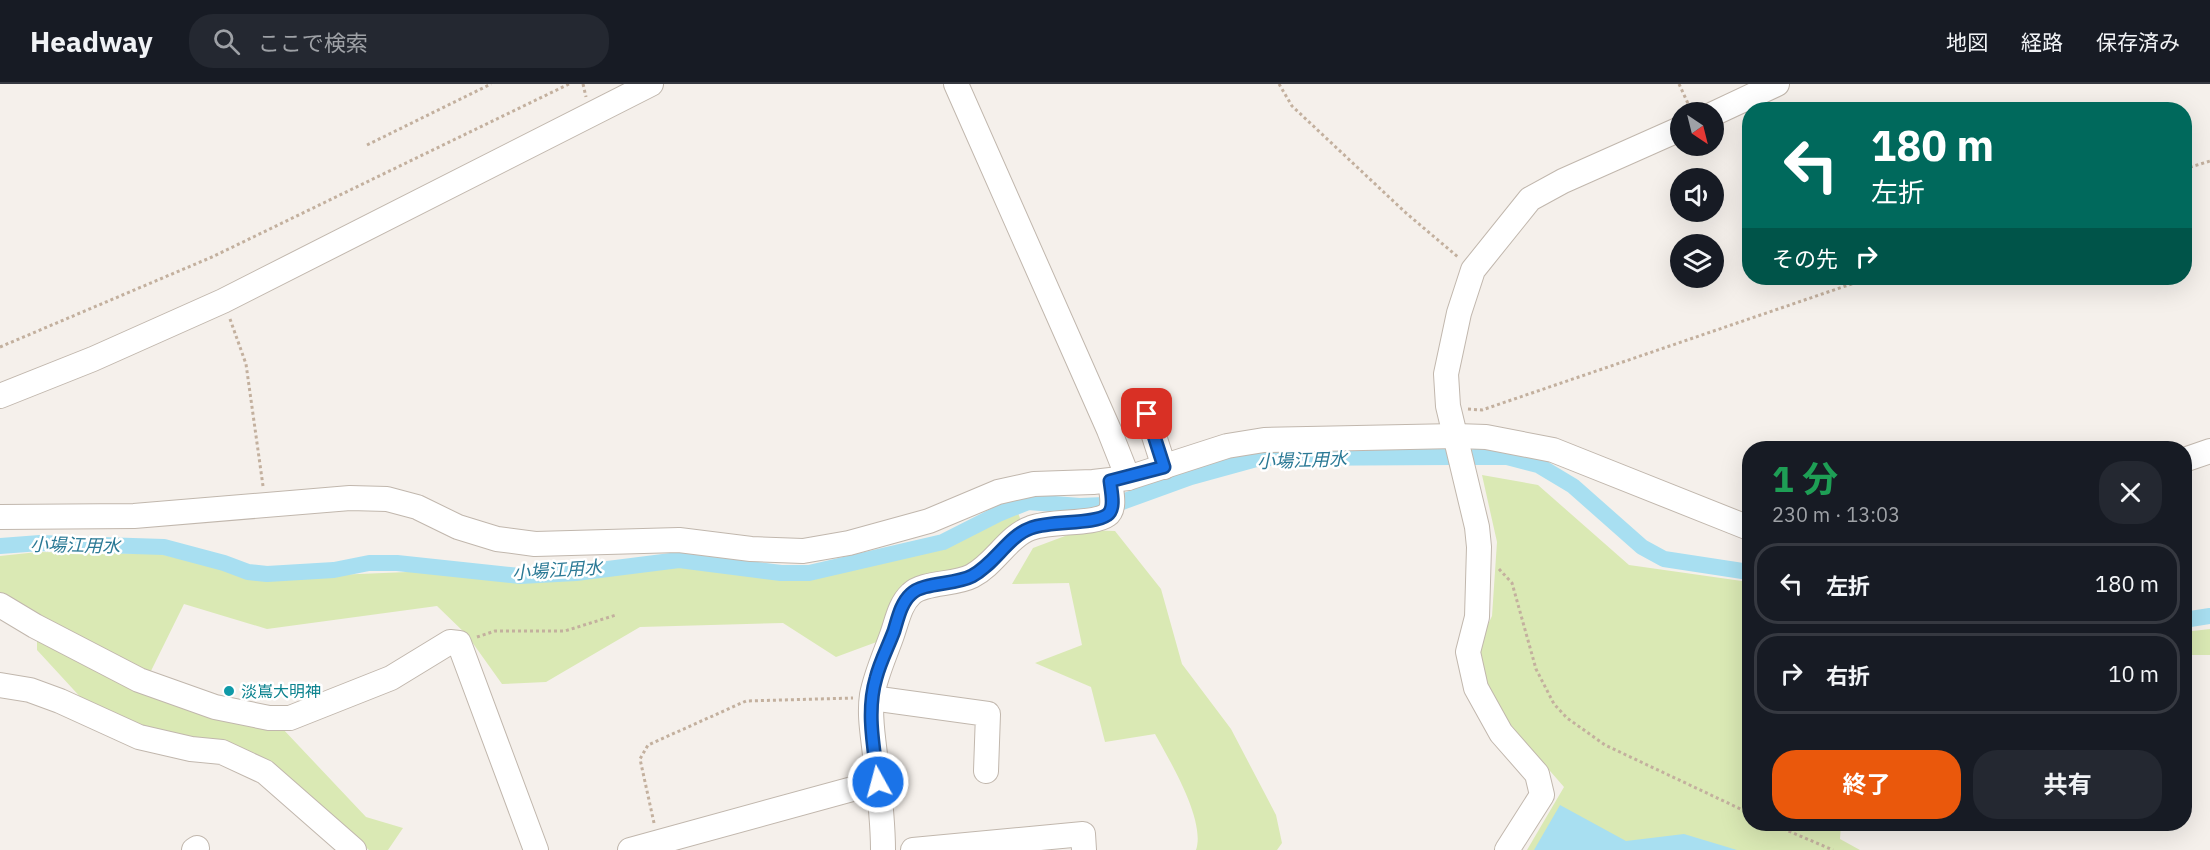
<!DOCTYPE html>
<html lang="ja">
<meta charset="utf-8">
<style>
:root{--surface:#171b24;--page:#242831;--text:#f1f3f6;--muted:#9ea1a6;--line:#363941;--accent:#ea580c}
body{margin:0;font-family:"IBM Plex Sans","Noto Sans JP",sans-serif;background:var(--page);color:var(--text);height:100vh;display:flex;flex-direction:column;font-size:22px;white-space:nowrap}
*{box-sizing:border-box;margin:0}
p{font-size:20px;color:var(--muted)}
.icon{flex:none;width:33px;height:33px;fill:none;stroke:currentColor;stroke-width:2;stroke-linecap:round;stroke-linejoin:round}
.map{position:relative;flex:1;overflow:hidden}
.panel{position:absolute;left:1742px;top:357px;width:450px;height:390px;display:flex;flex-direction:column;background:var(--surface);border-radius:24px;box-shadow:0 6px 24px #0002}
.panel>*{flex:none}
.banner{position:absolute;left:1742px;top:18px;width:450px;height:183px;border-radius:24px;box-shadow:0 6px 24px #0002;background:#00695c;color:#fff;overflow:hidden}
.needle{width:39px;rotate:145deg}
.buttons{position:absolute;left:1670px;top:18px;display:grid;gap:12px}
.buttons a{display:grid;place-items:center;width:54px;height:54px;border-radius:50%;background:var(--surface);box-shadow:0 6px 24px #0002;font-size:30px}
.pin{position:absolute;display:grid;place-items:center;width:51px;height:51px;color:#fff;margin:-26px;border-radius:12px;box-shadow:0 3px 9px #0006}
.me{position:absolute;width:66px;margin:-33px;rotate:353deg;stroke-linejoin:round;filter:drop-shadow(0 0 4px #0008)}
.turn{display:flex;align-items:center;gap:21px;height:126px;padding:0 30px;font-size:27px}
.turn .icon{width:78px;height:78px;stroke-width:2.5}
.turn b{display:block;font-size:42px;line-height:51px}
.then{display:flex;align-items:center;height:57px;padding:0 30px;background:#0003;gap:12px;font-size:22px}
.round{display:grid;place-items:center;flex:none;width:63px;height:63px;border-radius:24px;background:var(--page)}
.overview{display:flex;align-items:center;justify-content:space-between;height:102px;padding:0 30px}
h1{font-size:36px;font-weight:700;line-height:45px;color:#1e9e55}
.cta{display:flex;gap:12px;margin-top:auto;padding:12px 30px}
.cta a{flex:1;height:69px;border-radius:24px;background:var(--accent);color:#fff;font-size:24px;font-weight:700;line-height:69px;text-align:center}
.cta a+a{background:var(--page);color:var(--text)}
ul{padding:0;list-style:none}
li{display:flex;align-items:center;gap:18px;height:81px;margin:0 12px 9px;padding:0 18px;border:3px solid var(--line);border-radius:24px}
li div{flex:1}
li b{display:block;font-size:22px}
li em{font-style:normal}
header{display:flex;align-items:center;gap:36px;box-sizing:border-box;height:84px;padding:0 30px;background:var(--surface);border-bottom:2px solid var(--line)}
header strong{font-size:28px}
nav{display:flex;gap:33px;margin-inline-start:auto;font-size:21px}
.search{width:420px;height:54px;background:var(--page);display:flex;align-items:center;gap:15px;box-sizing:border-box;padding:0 21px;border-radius:24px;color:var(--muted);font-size:22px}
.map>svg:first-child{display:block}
.green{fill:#dae9b4}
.water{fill:#a8dff1}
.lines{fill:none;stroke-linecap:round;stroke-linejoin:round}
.canal{stroke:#a8dff1;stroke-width:16}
.minor-casing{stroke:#c1b7ad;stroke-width:26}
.path{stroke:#c3b09e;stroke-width:3;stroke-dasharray:3 3;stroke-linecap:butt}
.minor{stroke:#fff;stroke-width:24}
.route-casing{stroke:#114b97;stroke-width:15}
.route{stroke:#1a73e8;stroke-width:10}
.culture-dot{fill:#0f9aa8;stroke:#fff;stroke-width:2}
.labels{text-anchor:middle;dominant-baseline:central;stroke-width:5;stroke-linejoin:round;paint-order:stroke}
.culture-label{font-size:16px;fill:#0d838f;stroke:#fff;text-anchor:start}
.water-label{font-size:18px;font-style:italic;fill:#2a7995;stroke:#fff}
</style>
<header>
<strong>Headway</strong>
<div class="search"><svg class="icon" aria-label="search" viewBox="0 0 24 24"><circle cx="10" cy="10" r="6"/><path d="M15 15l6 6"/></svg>ここで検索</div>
<nav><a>地図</a><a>経路</a><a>保存済み</a></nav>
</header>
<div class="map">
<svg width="2210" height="766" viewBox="0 0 2210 766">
<rect width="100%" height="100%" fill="#f5f0eb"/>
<!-- green -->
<g class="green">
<polygon points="1482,391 1538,401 1629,481 1749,498 1749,740 1841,740 1840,755 1860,766 1527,766 1564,703 1509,640 1473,572 1492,532 1497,458"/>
<polygon points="1017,426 1021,437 992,466 972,478 952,488 922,493 882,556 836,573 783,539 640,543 546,598 502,600 467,551 437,522 267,545 184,520 149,591 0,517 0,472 38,468 160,470 262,494 432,487 522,494 575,491 678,480 780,495 811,493 954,459 989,439"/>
<path d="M1081,446L1115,447L1161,505L1182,580L1231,645L1276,731L1282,759L1277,766H1196C1206,737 1170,677 1155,650L1105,658L1091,603L1035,579L1082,561L1069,499L1012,500L1033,464Z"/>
<polygon points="2210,545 2210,571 2184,571 2184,548"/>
<polygon points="37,553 282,644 366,733 403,744 388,766 369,766 271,678 144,643 84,617 37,566"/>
</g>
<!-- water -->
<polygon class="water" points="1560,721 1626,757 1684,750 1737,766 1534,766"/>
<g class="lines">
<!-- canal -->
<g class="canal">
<polyline points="1475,373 1507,373 1538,381 1573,402 1642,463 1664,475 1749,488"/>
<polyline points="1122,418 1191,393 1260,374 1452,373"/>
<polyline points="0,462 40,459 164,463 224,479 248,488 267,490 334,486 369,479 397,479 520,492 576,489 679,476 781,489 809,489 943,458 998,430 1028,418 1080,422 1104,421"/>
<polyline points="2184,536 2210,532"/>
</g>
<defs>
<g id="minor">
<polyline points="956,0 1109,346 1128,394"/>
<polyline points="1713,30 1777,0"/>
<polyline points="0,312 93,275 223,217 651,0"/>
<polyline points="1147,330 1164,383"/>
<polyline points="2184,376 2210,367"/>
<polyline points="0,433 134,432 350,414 387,415 417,423 458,443 497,455 535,460 679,456 751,465 803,467 849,459 929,437 998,408 1034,400 1093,398 1128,394 1227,362 1264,356 1456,352 1486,353 1553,366 1749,444"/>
<polyline points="0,521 35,542 139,596 215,623 269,634 290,634 391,594 450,558 459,559 536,766"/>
<polyline points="0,601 30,606 60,617 139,653 191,665 222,668 265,688 354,766"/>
<polyline points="872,614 988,630 986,687"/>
<polyline points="194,766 197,764"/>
<polyline points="630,766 878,698"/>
<path d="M883,766C883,734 879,703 875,671C873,651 869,631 872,611C876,590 885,571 892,551C897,537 900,520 911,510C923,498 955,501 972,492C995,480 1008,452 1031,444C1052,436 1093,441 1107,431C1116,425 1111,407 1110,397"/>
<polyline points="913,766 1083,750 1084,766"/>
<polyline points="1507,766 1542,711 1537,690 1501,649 1476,604 1468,568 1477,533 1479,463 1477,443 1448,322 1446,290 1459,229 1473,186 1530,115 1563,97 1680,45"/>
</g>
</defs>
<!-- minor casing -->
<use href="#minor" class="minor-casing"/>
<!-- path -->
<g class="path">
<polyline points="583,0 586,13"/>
<polyline points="1279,0 1292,22 1406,129 1458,173"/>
<polyline points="1679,0 1692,28"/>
<polyline points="367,61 491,0"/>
<polyline points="2184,85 2210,77"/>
<polyline points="230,235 246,280 263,402"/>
<polyline points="0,263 212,173 569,0"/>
<polyline points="1468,325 1482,326 1869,194"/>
<polyline points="1499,485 1512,499 1536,585 1554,620 1567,634 1605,661 1749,729"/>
<polyline points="477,553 495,547 565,547 616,531"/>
<polyline points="654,739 640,675 648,661 746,617 853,614"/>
<polyline points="1772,740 1833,766"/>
</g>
<!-- minor -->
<use href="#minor" class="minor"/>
</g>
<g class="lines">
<defs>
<path id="route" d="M878,698C874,664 866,628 876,594C880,578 888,563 894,547C898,534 901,519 911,510C923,498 955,501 972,492C995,480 1008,452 1031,444C1052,436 1093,441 1107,431C1116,425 1111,407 1110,397L1164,383L1147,330"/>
</defs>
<!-- route casing -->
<use href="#route" class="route-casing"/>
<!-- route -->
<use href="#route" class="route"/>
</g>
<!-- markers -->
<circle class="culture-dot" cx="229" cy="607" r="6"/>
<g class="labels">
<!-- culture labels -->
<g class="culture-label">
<text x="241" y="607">淡嶌大明神</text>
</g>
<!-- water labels -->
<g class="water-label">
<text transform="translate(1302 376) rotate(-2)">小場江用水</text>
<text transform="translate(75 461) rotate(1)">小場江用水</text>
<text transform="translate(557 486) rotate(-4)">小場江用水</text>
</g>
</g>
</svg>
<div class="buttons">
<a><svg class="needle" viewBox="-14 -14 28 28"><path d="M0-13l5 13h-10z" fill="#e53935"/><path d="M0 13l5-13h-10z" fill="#9ea1a6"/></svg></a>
<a><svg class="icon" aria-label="sound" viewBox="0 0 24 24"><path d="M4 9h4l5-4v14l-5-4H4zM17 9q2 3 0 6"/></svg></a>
<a><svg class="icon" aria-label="layers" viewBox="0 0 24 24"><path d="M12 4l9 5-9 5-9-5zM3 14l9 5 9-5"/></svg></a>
</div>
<div class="pin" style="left:1147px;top:330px;background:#d93025"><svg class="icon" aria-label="arrive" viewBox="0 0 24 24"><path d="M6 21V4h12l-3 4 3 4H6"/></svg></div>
<svg class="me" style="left:878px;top:698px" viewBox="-20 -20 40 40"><circle r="17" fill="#1a73e8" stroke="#fff" stroke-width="3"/><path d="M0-11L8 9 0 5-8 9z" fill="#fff"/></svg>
<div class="banner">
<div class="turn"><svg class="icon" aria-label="left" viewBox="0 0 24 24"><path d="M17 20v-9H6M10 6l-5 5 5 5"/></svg><div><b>180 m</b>左折</div></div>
<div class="then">その先<svg class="icon" aria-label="right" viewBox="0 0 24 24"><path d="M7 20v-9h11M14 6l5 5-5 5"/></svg></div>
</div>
<section class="panel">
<div class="overview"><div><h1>1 分</h1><p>230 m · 13:03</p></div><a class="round"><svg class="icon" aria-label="close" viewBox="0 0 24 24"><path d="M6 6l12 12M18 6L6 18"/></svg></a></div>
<ul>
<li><svg class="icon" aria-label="left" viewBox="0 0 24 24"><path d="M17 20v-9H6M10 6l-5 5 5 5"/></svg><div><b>左折</b></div><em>180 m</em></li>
<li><svg class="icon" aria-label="right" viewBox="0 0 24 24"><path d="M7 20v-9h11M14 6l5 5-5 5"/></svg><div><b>右折</b></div><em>10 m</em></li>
</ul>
<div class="cta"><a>終了</a><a>共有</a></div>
</section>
</div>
